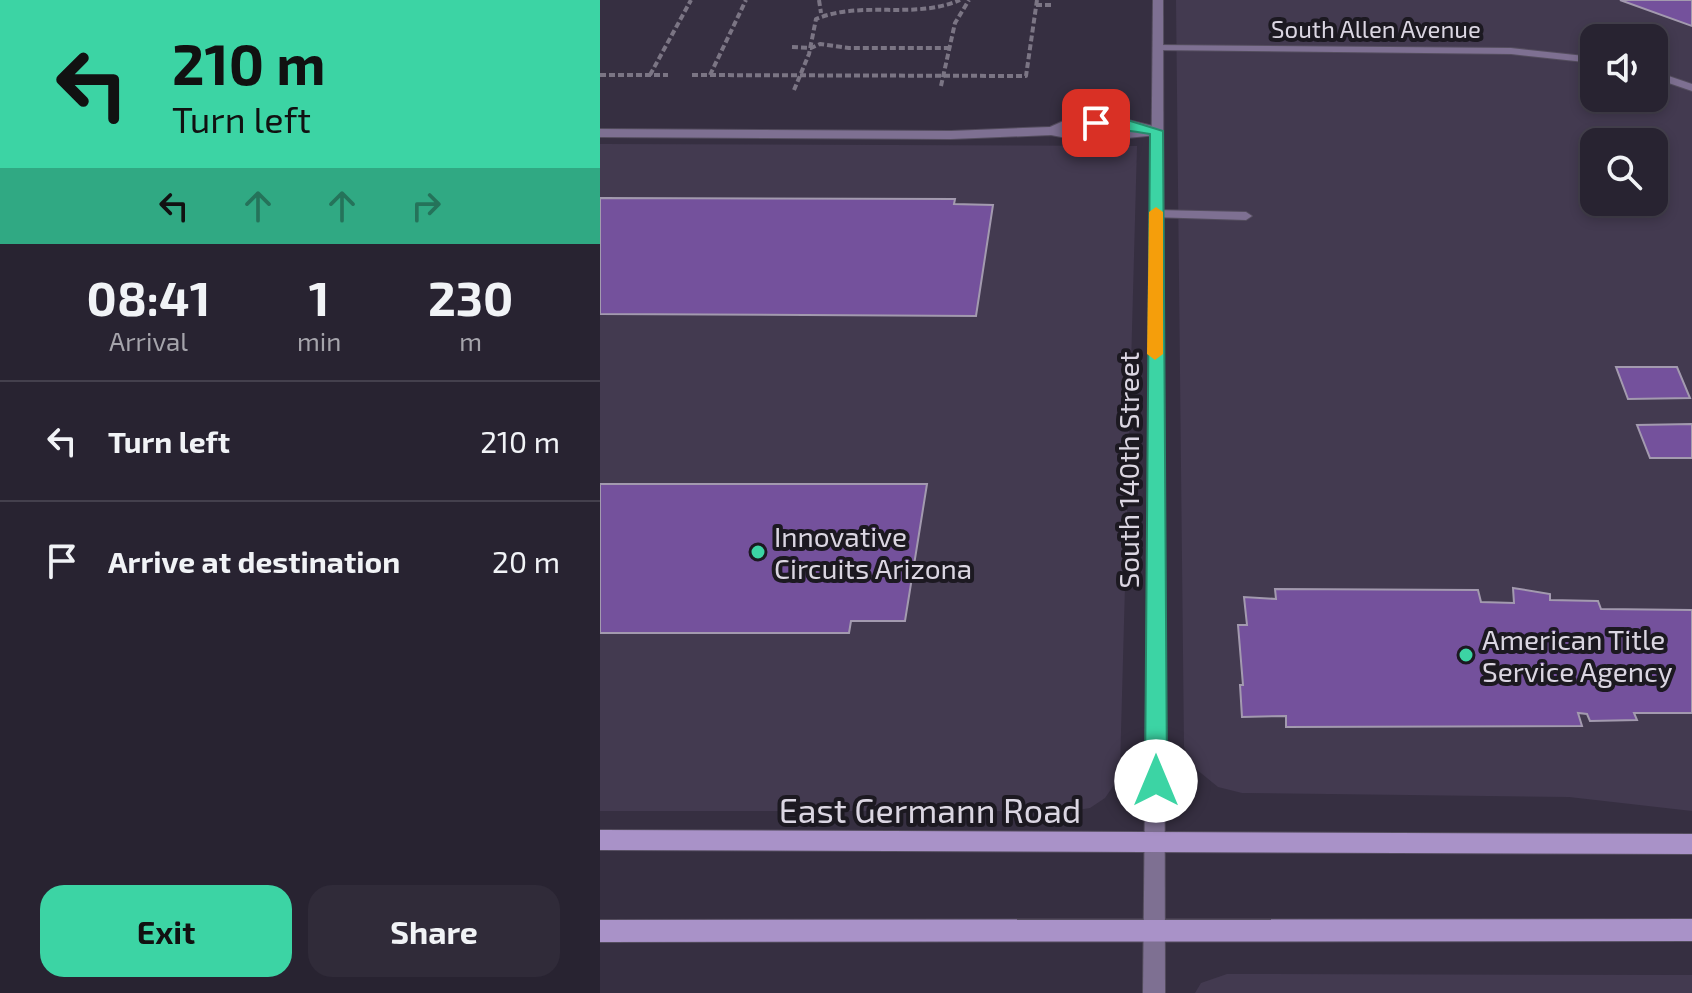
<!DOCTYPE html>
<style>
:root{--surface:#282331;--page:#302b39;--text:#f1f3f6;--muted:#a5a4ab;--line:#44404d;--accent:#3cd4a4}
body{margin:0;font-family:"Exo 2",sans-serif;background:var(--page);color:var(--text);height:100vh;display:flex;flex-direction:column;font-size:30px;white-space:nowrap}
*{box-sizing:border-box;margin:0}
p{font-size:26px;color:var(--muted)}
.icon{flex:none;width:44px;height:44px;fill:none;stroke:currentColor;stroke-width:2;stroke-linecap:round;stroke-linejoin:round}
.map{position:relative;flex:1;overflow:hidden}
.sheet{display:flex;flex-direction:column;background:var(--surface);width:600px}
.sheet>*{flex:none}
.guide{background:#3cd4a4;color:#111;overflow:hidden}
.tools{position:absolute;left:980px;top:24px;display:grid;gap:16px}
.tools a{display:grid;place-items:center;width:88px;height:88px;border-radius:16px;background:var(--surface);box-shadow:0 4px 12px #0003,0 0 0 2px var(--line);font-size:40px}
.pin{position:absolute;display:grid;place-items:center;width:68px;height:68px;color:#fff;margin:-34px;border-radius:16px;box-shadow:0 4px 12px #0006}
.me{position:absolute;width:88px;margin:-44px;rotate:0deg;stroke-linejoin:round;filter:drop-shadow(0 0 6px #0008)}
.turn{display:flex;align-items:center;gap:28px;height:168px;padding:0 40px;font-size:36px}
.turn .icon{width:104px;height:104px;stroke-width:2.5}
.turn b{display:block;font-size:56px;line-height:68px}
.lanes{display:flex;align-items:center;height:76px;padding:0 40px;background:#0003;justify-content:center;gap:40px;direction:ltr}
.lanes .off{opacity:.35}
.eta{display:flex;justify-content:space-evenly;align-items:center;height:136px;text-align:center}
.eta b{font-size:48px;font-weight:700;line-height:56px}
.primary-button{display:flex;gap:16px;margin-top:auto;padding:16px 40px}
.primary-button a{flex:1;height:92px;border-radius:24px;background:var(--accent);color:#111;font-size:32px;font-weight:700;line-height:92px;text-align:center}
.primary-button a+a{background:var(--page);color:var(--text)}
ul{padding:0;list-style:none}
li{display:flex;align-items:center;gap:24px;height:120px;padding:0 40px;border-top:2px solid var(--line)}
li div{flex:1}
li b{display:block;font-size:30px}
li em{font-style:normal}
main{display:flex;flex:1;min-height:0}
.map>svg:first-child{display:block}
.built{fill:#433a50;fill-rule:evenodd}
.building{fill:#74519c;stroke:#a39aaf;stroke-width:2}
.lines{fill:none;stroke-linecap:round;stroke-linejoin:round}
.service-casing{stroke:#544d5e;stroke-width:2}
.minor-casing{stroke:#544d5e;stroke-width:2}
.tertiary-casing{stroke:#544d5e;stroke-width:2}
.secondary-casing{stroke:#544d5e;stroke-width:2}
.path{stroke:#7b7584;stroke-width:4;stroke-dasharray:6 3;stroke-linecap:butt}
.service{fill:#7e7092;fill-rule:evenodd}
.minor{fill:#7e7092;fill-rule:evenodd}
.tertiary{fill:#7e7092;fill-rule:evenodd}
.secondary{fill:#a992c8;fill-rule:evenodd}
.route{fill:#3cd4a4;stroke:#278a6b;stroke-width:2}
.slow{fill:#f59e0b}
.poi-dot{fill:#3cd4a4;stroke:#1c1921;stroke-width:3}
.labels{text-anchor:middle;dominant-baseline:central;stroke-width:8;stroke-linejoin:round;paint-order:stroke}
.far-street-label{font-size:24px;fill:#dbd6e2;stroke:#1c1921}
.street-label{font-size:28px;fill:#dbd6e2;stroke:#1c1921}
.poi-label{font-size:28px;fill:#dbd6e2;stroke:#1c1921;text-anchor:start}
.near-street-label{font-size:34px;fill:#dbd6e2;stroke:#1c1921}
</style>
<main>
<section class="sheet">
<div class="guide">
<div class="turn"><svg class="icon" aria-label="left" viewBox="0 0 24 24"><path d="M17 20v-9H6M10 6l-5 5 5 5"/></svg><div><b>210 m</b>Turn left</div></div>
<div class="lanes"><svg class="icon" aria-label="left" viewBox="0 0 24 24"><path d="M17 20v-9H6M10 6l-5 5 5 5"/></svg><svg class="icon off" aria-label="ahead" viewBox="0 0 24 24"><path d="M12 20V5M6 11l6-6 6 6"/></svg><svg class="icon off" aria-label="ahead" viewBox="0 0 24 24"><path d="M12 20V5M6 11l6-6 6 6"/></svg><svg class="icon off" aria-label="right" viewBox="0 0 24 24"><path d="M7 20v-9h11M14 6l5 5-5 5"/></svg></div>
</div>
<div class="eta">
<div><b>08:41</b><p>Arrival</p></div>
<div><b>1</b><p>min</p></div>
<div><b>230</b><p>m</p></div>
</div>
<ul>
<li><svg class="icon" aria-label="left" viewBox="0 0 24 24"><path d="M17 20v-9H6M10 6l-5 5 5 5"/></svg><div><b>Turn left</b></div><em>210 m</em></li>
<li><svg class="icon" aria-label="arrive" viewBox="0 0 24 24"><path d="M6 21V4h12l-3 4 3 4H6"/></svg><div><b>Arrive at destination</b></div><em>20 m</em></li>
</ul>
<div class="primary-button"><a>Exit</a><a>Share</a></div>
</section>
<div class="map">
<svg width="1092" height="993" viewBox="0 0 1092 993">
<rect width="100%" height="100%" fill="#362f41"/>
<!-- built -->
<g class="built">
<path d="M576,0H1092V811L969,797L642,793L618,787L596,769L584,747ZM994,38H1054V98H994ZM994,142H1054V202H994Z"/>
<polygon points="0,144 537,146 520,769 516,782 505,798 490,808 471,811 0,811"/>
<polygon points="627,974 1092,975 1092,993 595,993 601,983"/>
</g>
<!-- building -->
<g class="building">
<polygon points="1020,0 1092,0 1092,26"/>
<polygon points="0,198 355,199 354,204 393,205 376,316 0,314"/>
<polygon points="1016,367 1077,367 1090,398 1028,399"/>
<polygon points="1092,424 1092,458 1050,458 1037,425"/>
<polygon points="0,484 327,484 305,621 251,621 249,633 0,633"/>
<polygon points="913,588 950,594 950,600 998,601 1001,609 1092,610 1092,713 1034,713 1037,720 990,721 987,714 978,713 982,726 686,727 686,716 642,717 640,685 643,685 638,625 647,625 644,597 676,599 675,589 878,590 881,602 914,603"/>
</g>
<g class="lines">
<defs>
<g id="service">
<path d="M468,119H524L561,128L563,131L557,135L487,142L451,135L351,139L0,137V129L351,131L450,127ZM470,127H524L538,130L487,135L462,131Z"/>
<polygon points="556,210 646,212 652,216 646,220 552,217 552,211"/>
</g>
<g id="minor">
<polygon points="558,45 911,48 994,57 994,63 911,54 554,50 554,46"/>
<polygon points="1054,71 1092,84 1092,91 1054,78"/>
</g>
<polygon id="tertiary" points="553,0 563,0 565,993 543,993"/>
<g id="secondary">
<polygon points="0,830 1092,834 1092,854 0,850"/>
<polygon points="1092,919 1092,941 0,942 0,920"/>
</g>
</defs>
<!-- service casing -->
<use href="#service" class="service-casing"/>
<!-- minor casing -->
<use href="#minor" class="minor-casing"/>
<!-- tertiary casing -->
<use href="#tertiary" class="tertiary-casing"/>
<!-- secondary casing -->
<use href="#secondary" class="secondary-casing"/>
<!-- path -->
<g class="path">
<polyline points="219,0 221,13"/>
<polyline points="436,5 453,5"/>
<polyline points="192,47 211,48 220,44 249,48 352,48"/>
<polyline points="0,75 68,75"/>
<polyline points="50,75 91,0"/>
<polyline points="92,75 426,76 437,0"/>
<polyline points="110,75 146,0"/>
<polyline points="341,86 355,23 369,0"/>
<path d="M194,90L209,54L216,19C262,0 314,20 360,0"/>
</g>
<!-- service -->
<use href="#service" class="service"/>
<!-- minor -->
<use href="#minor" class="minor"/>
<!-- tertiary -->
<use href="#tertiary" class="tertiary"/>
<!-- secondary -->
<use href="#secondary" class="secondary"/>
</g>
<!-- route -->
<path class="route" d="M524,119L563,131L567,781L564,789L556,792L548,789L545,781L550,134C536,131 496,128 489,123L496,119Z"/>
<!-- slow -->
<polygon class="slow" points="556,207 563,212 563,354 555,360 547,354 549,212"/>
<!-- markers -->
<g class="poi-dot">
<circle cx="158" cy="552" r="8"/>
<circle cx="866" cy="655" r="8"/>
</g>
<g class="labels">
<!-- far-street labels -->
<g class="far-street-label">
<text x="776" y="28">South Allen Avenue</text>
</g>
<!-- street labels -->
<g class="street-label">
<text transform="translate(528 470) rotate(-90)">South 140th Street</text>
</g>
<!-- poi labels -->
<g class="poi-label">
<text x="174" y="536">Innovative<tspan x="174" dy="32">Circuits Arizona</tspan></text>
<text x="882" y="639">American Title<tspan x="882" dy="32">Service Agency</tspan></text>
</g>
<!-- near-street labels -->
<g class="near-street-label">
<text x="330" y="809">East Germann Road</text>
</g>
</g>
</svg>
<div class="tools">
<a><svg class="icon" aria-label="sound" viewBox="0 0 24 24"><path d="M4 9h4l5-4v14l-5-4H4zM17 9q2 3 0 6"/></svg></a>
<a><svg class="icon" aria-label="search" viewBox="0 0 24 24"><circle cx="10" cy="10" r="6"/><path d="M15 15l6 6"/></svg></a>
</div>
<div class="pin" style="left:496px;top:123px;background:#d93025"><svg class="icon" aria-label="arrive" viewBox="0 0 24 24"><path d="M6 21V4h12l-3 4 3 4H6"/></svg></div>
<svg class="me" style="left:556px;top:781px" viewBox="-20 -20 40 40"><circle r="19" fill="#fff"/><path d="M0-13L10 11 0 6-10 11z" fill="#3cd4a4"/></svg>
</div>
</main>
